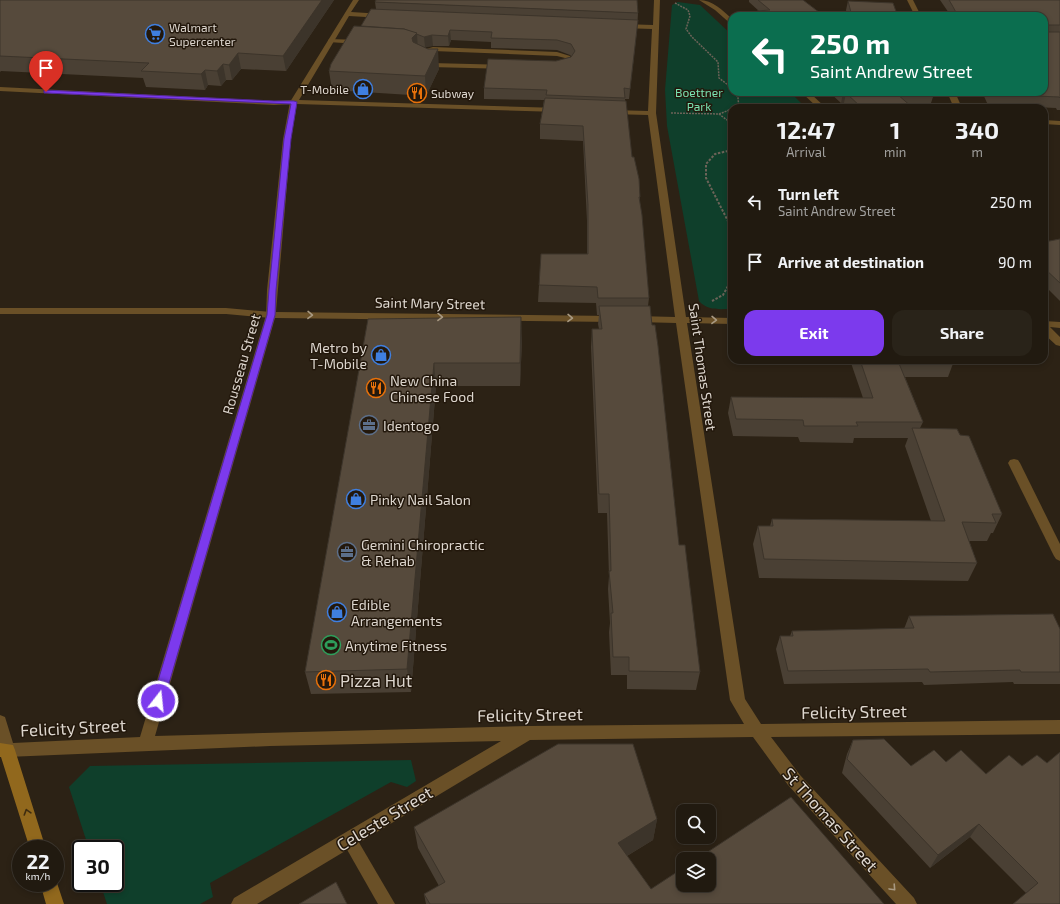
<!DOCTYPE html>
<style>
:root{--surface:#211a10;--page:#292319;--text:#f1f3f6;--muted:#a2a19f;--line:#3e3830;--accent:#7c3aed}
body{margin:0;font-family:"Exo 2",sans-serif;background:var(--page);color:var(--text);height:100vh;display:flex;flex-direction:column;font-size:15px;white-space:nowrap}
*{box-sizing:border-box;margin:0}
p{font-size:13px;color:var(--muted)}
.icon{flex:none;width:22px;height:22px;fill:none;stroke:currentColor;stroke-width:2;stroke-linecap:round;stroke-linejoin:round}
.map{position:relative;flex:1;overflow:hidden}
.side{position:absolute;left:728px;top:104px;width:320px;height:260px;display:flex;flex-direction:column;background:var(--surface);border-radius:12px;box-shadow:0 2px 6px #0003,0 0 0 1px var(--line)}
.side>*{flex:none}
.banner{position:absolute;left:728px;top:12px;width:320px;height:84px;border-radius:12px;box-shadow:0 2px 6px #0003,0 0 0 1px var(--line);background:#0b6e4f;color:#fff;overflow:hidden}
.controls{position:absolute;left:676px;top:804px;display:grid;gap:8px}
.controls a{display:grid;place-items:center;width:40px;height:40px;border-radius:8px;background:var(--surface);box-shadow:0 2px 6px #0003,0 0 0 1px var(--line);font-size:20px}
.speed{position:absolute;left:12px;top:840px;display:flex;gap:8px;font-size:20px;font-weight:700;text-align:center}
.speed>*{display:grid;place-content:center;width:52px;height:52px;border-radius:50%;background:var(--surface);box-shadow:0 2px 6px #0003,0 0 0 1px var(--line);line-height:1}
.speed small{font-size:10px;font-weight:400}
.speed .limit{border:2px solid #111;border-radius:6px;background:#fff;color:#111}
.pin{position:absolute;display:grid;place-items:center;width:34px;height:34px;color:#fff;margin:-41px -17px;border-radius:50% 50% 50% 0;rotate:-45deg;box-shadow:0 0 4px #0007}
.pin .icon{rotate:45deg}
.me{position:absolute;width:44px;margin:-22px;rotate:16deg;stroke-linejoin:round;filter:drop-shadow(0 0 3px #0008)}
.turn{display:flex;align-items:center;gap:14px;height:84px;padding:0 16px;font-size:18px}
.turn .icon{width:52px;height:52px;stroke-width:2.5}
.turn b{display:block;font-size:28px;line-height:34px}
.eta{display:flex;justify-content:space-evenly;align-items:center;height:68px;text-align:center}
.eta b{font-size:24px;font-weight:700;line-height:28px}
.cta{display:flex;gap:8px;margin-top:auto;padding:8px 16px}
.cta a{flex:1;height:46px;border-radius:12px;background:var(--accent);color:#fff;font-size:16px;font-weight:700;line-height:46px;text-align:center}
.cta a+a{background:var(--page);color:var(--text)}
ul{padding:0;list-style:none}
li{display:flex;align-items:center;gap:12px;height:60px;padding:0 16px}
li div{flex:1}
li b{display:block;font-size:15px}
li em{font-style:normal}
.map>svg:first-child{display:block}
.green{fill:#0f3f2b}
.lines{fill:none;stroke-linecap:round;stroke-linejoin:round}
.path-far1{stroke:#6c6358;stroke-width:1.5;stroke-dasharray:2 1;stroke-linecap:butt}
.path{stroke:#6c6358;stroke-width:2;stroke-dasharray:2.5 1.5;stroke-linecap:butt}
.lane{fill:#6a5027;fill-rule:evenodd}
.street{fill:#6a5027;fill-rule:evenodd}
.secondary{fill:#91681d;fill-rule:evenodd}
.wall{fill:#4a4034}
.shaded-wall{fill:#3c342a}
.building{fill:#564a3c;stroke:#3c342a}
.oneway{stroke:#a99a83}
.oneway2{stroke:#3e2c10}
.route{fill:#7c3aed;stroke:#51269a}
.labels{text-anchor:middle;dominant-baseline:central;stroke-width:3;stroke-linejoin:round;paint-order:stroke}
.far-poi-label{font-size:12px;fill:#ddd6ce;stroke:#23180c;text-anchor:start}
.far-park-label{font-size:12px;fill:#7ae2b1;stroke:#23180c}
.street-label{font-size:14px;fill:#ddd6ce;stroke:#23180c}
.poi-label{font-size:14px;fill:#ddd6ce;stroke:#23180c;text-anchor:start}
.near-poi-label{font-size:17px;fill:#ddd6ce;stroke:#23180c;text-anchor:start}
.near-street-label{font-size:17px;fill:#ddd6ce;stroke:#23180c}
</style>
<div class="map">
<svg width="1060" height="904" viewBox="0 0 1060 904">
<rect width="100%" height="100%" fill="#2c2215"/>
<!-- green -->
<g class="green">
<path d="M678,2L700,5L732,35V92H790L806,108H732V309C719,309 708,311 699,301L667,126L665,90L672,5Z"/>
<polygon points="411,760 416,781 407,787 391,782 210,883 213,897 200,904 107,904 100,883 115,883 115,849 89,849 69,787 90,766"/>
</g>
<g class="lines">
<!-- path-far1 -->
<g class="path-far1">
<polyline points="675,3 688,10 690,16 686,29 692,37 718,62 719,78 732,88"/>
<polyline points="735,92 738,98 739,108"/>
<polyline points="671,113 719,114 732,109"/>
<polyline points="719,114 727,120 732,121"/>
</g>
<!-- path -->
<g class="path">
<polyline points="732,150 715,154 706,164 706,178 732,229"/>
<polyline points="712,301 723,295 732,279"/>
</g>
<!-- lane -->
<g class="lane">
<polygon points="330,39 359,40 362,42 359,44 328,42 328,40"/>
<path d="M433,47L557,52L570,56L573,62L570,66L556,70L430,67L416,61L415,57L423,50ZM433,51L557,56L565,58L567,62L556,66L431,63L421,59L427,52Z"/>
<polygon points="0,87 274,101 294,100 298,102 294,104 274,105 0,91"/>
<polygon points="0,308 226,308 271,312 276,315 271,318 226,314 0,314"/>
<polygon points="1014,459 1018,460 1020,463 1060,544 1060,561 1056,559 1054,556 1008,463 1010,460"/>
<polygon points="349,832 354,834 395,904 378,904 341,839 344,834"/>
</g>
<!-- street -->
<g class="street">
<polygon points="353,0 359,0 351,12 383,14 386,16 383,18 349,16 299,100 559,108 563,110 559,112 297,104 291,139 276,312 614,316 619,319 614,322 275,318 155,736 528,726 744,724 730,700 676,323 637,322 632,319 637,316 675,317 648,115 611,114 607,112 611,110 648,111 652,29 622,28 619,26 622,24 653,25 654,0 660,0 656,113 686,317 732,318 732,324 687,323 745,699 761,724 1060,720 1060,734 771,737 800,775 914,898 917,904 896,904 788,785 753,737 530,740 257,904 231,904 234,898 501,741 270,746 7,757 1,755 0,752 0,715 5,717 13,743 140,737 266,315 267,290 283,139 290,102"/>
<path d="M699,0C713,0 722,10 732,19V25L715,10Z"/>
<polygon points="907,0 913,0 921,16 915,16"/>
<polygon points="801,92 809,92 826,108 818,108"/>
<polygon points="947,92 955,92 962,108 954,108"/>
<polygon points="1044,120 1060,121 1060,125 1044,124"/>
<polygon points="1044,321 1060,322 1060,328 1050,327 1060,337 1060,346 1056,345 1044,334"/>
</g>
<!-- secondary -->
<g class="secondary">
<polygon points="0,743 13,745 15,750 46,849 30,849 1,757 0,757"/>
<polygon points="55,877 64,904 46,904 40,883 55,883"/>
</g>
</g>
<!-- wall -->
<g class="wall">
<polygon points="0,0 334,0 286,71 241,69 232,80 226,80 221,86 208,85 205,90 146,87 143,78 1,71 0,72"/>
<polygon points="749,0 803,0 824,16 757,16 757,11 759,11 749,2"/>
<polygon points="940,0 1060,0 1060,110 1057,110 1056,108 988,105 982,92 1044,92 1044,16 951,16"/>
<polygon points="848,1 897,14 903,16 847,16 846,10"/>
<polygon points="375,2 638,13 637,30 629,99 625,99 625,101 632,157 640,197 640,203 649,298 648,306 652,325 679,545 700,672 696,690 627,689 627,675 611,675 609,632 610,623 608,589 609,576 607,513 598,513 591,347 592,329 599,329 598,324 599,315 597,315 596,303 538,302 539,285 587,254 587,221 583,141 540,139 540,124 544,100 484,99 484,88 556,61 571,57 571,56 570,55 557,50 491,48 491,42 451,40 449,46 433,46 425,47 439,69 426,96 332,90 329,71 361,26 376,9"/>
<polygon points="829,92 933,92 934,94 931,103 923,103 923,105 909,104 913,108 850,108 844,103 841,103"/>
<polygon points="1060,239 1060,301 1044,285 1044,242"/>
<polygon points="368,319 522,340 520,386 436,386 411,692 311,694 305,672"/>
<polygon points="732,330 732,345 731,337"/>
<polygon points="735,360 794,360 794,361 737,362 735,361"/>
<polygon points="850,360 954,360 954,361 948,377 905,377 923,422 920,428 960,435 1002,514 993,533 991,533 987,541 969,541 977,563 968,581 759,578 753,544 758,526 770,526 772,519 931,521 905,446 908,438 854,438 853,443 800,442 798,437 733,436 728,413 731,397 863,398"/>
<polygon points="909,616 1060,629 1060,684 1014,684 1013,682 924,685 922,682 784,684 776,649 780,636 790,636 792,631 904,629"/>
<polygon points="853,740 911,766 934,750 1060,904 1026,893 970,837 930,868 842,773 847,754"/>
<polygon points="657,819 653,840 627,856 651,889 884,904 426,904 424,894 439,886 418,848 414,827"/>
</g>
<!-- shaded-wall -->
<g class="shaded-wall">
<polygon points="322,0 334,0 286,71 283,56"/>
<polygon points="638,20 637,30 629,99 630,89"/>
<polygon points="450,30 451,40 449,46 448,36"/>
<polygon points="417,33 418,52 414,57 412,38"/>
<polygon points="432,35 433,46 425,47 424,37"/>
<polygon points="438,49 439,69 426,96 425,76"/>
<polygon points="238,53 241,69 232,80 229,65"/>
<polygon points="223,64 226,80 221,86 217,71"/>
<polygon points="205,70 208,85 205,90 201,74"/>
<polygon points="843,93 846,93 844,103 841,103"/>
<polygon points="521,317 522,340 520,386 520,363"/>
<polygon points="434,363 436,386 411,692 407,669"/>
<polygon points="657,819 653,840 615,863 618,843"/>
<polygon points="979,824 970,837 930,868 938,855"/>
</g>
<!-- building -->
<g class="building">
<polygon points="0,0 322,0 283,56 238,53 229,65 223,64 217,71 205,70 201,74 141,71 149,63 0,56"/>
<polygon points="376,0 637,0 638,13 375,2"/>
<polygon points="758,0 803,0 824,16 763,16 757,11 770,10"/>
<polygon points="949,0 1060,0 1060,25 1047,25 1046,26 1047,32 1060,32 1060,98 1059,97 992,94 990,92 1044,92 1044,16 958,16 952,5"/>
<polygon points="848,1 893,3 897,14 903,14 903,16 852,16"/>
<polygon points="371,9 638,20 630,89 624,88 625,98 546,95 547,90 484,88 488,59 556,61 571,57 575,51 571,44 557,40 491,38 492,32 450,30 448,36 432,35 424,37 404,29 361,26"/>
<polygon points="354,26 404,29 417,33 412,38 413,42 428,49 438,49 425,76 329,71 331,64"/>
<polygon points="842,92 933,92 934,94 924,93 925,95 897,94 913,108 862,108 846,93 843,93"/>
<polygon points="545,98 626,101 632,157 634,157 639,179 640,197 639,197 642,215 649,298 598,298 597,287 539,285 541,254 588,254 588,205 583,126 540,124"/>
<polygon points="1060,239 1060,283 1044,268 1044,242"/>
<polygon points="599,306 650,306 652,325 655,325 658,346 679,545 685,545 700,672 629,671 629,657 613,657 611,613 613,613 609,571 611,571 609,494 599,494 592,329 602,329"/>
<polygon points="521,317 520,363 434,363 407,669 305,672 368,319"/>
<polygon points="860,360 954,360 954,361 898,361 923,422 856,422 858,426 804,426 803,420 736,419 731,397 873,398"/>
<polygon points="912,428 957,429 960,435 969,436 1002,514 992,514 996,523 962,522 977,563 764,559 758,526 773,526 772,519 945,521"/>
<polygon points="1053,614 1060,629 1060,672 1021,672 1020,670 930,672 928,669 788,671 780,636 793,636 792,631 914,628 909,616"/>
<polygon points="884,739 911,766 934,750 946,762 961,750 986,774 1009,755 1022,766 1037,755 1047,763 1060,752 1060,904 1013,904 1038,883 979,824 938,855 847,759 853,740"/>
<polygon points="558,744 633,744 657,819 618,843 651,889 683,868 683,885 709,885 709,859 697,859 791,797 884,904 430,904 424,894 445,882 414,827"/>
<polygon points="336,882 347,904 299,904"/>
</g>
<!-- one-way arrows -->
<defs><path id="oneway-chevron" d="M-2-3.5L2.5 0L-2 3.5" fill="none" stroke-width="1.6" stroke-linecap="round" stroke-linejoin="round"/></defs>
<g class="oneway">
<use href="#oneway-chevron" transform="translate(310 315) rotate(1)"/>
<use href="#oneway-chevron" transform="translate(440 317) rotate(1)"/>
<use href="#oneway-chevron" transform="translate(570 318) rotate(1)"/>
<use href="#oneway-chevron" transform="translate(714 320) rotate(1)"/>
<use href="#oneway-chevron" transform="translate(893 888) rotate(47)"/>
</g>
<use class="oneway2" href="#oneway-chevron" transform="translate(27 812) rotate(-107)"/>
<!-- route -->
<polygon class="route" points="44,90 274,101 294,101 297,102 291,139 276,290 275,315 164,701 162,705 158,706 154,705 152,701 267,315 269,290 284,139 291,104 46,93 44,93"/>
<!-- icons -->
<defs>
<symbol id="supermarket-ring" viewBox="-11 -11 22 22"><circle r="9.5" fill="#23180c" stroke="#3f7fe0" stroke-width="1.5"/><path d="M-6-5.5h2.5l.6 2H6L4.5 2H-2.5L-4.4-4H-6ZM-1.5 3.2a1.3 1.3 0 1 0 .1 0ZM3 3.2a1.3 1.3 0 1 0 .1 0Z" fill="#3f7fe0"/></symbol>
<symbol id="shop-ring" viewBox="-11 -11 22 22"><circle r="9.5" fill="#23180c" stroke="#3f7fe0" stroke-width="1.5"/><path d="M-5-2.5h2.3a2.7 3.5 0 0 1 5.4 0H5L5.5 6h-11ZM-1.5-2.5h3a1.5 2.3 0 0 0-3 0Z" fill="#3f7fe0"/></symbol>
<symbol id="restaurant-ring" viewBox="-11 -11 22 22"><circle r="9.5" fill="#23180c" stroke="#e8710a" stroke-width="1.5"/><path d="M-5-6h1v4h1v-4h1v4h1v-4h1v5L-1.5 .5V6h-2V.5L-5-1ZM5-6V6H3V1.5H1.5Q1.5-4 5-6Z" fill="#e8710a"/></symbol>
<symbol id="office-ring" viewBox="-11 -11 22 22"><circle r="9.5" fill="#23180c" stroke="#5c6f8a" stroke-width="1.5"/><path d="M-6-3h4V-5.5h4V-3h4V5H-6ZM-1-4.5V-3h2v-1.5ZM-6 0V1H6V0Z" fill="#5c6f8a"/></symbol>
<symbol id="stadium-ring" viewBox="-11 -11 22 22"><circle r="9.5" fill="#23180c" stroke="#2e9e5b" stroke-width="1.5"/><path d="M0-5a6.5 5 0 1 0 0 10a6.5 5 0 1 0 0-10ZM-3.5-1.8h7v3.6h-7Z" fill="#2e9e5b"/></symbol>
</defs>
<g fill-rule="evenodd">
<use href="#supermarket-ring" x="144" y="23" width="22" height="22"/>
<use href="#shop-ring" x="352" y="78" width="22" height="22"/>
<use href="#restaurant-ring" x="406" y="82" width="22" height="22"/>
<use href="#shop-ring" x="370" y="344" width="22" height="22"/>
<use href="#restaurant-ring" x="365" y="377" width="22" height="22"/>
<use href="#office-ring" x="358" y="414" width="22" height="22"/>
<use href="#shop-ring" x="345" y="488" width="22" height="22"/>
<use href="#office-ring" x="336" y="541" width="22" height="22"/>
<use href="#shop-ring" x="326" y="601" width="22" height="22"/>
<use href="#stadium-ring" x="320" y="634" width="22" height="22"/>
<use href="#restaurant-ring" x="315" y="669" width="22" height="22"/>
</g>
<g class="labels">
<!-- far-poi labels -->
<g class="far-poi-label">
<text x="169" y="27">Walmart<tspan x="169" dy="14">Supercenter</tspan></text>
<text x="349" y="89" text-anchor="end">T-Mobile</text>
<text x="431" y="93">Subway</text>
</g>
<!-- far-park labels -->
<g class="far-park-label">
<text x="699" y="92">Boettner<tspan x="699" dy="14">Park</tspan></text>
</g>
<!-- street labels -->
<g class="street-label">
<text transform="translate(430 303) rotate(1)">Saint Mary Street</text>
<text transform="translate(241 364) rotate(-74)">Rousseau Street</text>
<text transform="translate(703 367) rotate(82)">Saint Thomas Street</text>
</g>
<!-- poi labels -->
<g class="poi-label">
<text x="367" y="347" text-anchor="end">Metro by<tspan x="367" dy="16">T-Mobile</tspan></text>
<text x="390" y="380">New China<tspan x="390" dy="16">Chinese Food</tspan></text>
<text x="383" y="425">Identogo</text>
<text x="370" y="499">Pinky Nail Salon</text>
<text x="361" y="544">Gemini Chiropractic<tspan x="361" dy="16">&amp; Rehab</tspan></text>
<text x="351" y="604">Edible<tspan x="351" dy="16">Arrangements</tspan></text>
<text x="345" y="645">Anytime Fitness</text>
</g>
<!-- near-poi labels -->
<g class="near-poi-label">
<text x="340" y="680">Pizza Hut</text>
</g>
<!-- near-street labels -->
<g class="near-street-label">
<text transform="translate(854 711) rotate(-1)">Felicity Street</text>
<text transform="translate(530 714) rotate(-1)">Felicity Street</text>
<text transform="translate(73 727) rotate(-3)">Felicity Street</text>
<text transform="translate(384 818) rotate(-31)">Celeste Street</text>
<text transform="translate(831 819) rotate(48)">St Thomas Street</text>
</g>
</g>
</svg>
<div class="controls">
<a><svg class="icon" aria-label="search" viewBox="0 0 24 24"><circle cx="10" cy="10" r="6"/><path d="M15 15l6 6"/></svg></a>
<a><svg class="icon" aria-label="layers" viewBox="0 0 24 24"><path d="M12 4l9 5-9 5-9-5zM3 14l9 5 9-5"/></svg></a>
</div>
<div class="speed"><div>22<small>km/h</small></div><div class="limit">30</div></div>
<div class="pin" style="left:46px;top:92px;background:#d93025"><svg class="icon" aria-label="arrive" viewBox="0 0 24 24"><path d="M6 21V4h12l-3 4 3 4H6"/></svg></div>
<svg class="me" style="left:158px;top:701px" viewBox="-20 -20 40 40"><circle r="17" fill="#7c3aed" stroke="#fff" stroke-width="3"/><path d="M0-11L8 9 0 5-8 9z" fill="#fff"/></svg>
<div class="banner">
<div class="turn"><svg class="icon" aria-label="left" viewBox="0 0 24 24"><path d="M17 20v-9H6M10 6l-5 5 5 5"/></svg><div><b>250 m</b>Saint Andrew Street</div></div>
</div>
<section class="side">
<div class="eta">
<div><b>12:47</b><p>Arrival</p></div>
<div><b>1</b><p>min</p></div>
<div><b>340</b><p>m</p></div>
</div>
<ul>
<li><svg class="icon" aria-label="left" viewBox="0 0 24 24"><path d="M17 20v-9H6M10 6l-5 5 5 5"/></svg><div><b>Turn left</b><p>Saint Andrew Street</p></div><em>250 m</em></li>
<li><svg class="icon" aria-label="arrive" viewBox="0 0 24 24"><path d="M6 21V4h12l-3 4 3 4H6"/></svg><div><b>Arrive at destination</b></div><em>90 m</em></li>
</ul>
<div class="cta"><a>Exit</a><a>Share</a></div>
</section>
</div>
